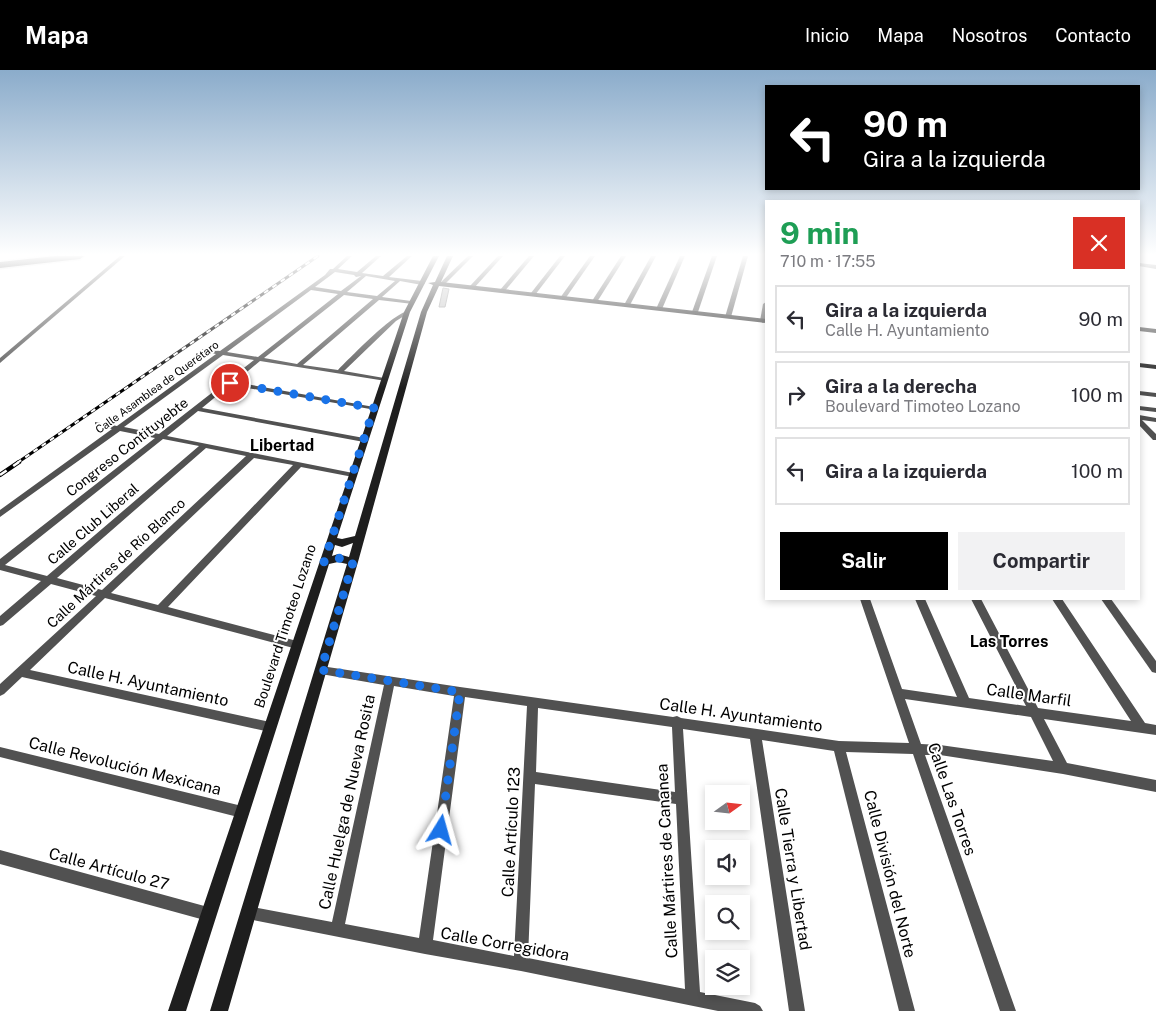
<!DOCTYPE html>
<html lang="es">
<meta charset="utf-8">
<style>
:root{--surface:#fff;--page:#f2f2f3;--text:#2b2b33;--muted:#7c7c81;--line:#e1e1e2;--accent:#000}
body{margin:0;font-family:"Public Sans",sans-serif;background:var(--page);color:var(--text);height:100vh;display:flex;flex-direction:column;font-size:19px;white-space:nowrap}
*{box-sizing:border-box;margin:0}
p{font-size:16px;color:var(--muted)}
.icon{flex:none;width:28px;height:28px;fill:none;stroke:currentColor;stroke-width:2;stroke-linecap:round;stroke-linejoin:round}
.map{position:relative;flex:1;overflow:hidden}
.drawer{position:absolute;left:765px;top:130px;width:375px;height:400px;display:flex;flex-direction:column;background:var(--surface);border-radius:0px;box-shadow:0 2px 8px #0003}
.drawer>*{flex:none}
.banner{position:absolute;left:765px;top:15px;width:375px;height:105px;border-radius:0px;box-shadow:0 2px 8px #0003;background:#000;color:#fff;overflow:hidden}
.needle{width:32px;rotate:75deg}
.fabs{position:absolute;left:705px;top:715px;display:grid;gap:10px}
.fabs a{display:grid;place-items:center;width:45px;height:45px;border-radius:0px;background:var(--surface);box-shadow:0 2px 8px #0003;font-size:25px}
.pin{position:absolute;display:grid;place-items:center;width:42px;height:42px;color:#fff;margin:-21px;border:2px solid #fff;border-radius:50%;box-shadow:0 1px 5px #0007}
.me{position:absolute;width:55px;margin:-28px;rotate:8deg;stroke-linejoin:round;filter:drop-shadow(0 0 4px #0008)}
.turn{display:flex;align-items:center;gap:18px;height:105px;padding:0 15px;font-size:22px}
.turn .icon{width:65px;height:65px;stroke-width:2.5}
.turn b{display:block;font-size:35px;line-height:42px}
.round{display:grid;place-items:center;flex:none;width:52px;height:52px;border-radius:0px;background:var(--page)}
.head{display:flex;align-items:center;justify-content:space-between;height:85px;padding:0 15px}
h1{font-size:30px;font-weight:700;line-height:38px;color:#1e9e55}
.cta{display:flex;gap:10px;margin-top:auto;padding:10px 15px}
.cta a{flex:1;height:58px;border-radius:0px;background:var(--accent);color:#fff;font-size:20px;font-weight:700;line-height:58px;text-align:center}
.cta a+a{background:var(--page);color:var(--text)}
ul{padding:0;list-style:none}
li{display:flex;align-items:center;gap:15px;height:68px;margin:0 10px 8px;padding:0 5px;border:2px solid var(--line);border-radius:0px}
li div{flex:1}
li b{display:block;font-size:19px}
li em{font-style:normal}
header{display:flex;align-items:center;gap:30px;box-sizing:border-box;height:70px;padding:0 25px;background:var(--accent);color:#fff}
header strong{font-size:24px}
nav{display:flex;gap:28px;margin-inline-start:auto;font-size:18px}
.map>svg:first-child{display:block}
.building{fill:#c0c0c0;stroke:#959595}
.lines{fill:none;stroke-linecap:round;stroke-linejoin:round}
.highway-casing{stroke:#dbdbdb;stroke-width:3}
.street{fill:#515151;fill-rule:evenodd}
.secondary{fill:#1e1e1e;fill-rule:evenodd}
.highway{fill:#000;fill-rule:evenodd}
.rail-far1-casing{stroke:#000;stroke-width:3}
.rail-casing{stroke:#000;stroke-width:4.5}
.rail-far1{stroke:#fff;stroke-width:2;stroke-dasharray:5;stroke-linecap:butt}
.rail{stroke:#fff;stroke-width:2.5;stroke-dasharray:8;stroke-linecap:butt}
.route{stroke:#1a73e8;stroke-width:9;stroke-dasharray:0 16.2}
.labels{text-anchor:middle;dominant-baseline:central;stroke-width:4;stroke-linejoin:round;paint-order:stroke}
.far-street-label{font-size:11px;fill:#000;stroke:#fff}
.street-label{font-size:14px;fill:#000;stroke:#fff}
.quarter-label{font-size:16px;font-weight:bold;fill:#000;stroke:#fff}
.near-street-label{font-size:16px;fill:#000;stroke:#fff}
</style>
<header>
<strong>Mapa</strong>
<nav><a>Inicio</a><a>Mapa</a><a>Nosotros</a><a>Contacto</a></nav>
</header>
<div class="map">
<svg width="1156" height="941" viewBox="0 0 1156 941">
<rect width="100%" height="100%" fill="#fff"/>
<!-- building -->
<polygon class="building" points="443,218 449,219 445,237 439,237"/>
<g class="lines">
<defs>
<polygon id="highway" points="55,186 84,186 80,189 0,198 0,192"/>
</defs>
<!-- highway casing -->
<use href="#highway" class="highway-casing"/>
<!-- street -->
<g class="street">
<polygon points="120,186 125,186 0,293 0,288"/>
<path d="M347,186H352L338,199L357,202L376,186H381L362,203L383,206L407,186H412L389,207L422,211L425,213L422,215L400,211L382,227L411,231L414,233L413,234L379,230L303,295L338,300C350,288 395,241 409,241V243L396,251L344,301L384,308L387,310L386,311L260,291L235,312L374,337L377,339L376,340L230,315L202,338L364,368L368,370L367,372H364L198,341L167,366L353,403L357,405L353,407L301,397L168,537L297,571L301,572L302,575L301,578L297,579L105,528L30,600L270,652L274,653L276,657L274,661L270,662L22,607L4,624L0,626V614L96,526L51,514L3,555L0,556V546L41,511L0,500V489L155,368L120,361L0,447V440L112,359L95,356V352L117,356L216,284L202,281V279L220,281L325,205L330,199H333ZM335,202L354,205L356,207L361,206L341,221L315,217ZM366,206L395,211L377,226L347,222ZM311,220L338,224L258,287L227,282ZM344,225L373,229L297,294L264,288ZM223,285L254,290L159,364L124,357ZM163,369L199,376L47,506L5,495ZM206,378L246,386L102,520L57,508ZM254,388L293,395L158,535L111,523Z"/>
<polygon points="468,186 473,186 444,215 440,215 440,213"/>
<polygon points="498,186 503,186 474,218 470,218 470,216"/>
<polygon points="529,186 534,186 504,222 500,222 500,220"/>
<polygon points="560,186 565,186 535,225 531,225 531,223"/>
<polygon points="590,186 595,186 565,229 561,229 560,228"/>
<polygon points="621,186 626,186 597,232 593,232 592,231"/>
<polygon points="651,186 656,186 630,235 625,236 624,235"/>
<polygon points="680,186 685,186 662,239 657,240 656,239"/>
<polygon points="712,186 717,186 698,242 693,243 692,242"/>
<polygon points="743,186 748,186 731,247 726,248 725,247"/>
<polygon points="1139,193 1156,195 1156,199 1139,196"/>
<polygon points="766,232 765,252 763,253 760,251 763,234"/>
<polygon points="1139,257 1156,259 1156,263 1139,261"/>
<polygon points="1139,321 1156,323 1156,327 1139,325"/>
<polygon points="1139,336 1156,338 1156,342 1139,340"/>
<polygon points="1139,345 1156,348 1156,352 1142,350 1156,364 1156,370 1153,370 1139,355"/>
<path d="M860,529H870L902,619L957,627L915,529H925L969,628L1026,636L971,529H981L1038,638L1131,651L1052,529H1062L1145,653L1156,655V665L1044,649L1067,693L1156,710V722L1063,704L940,685H925L1016,941H1000L913,684L846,682L915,941H899L834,681L762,670L805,941H789L750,669L683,659L700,922L755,933L760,936L763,941H718L521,901L425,884L243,848L241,843L243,838L248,836L332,852L384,615L321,604L317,603L316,600L317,597L321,596L460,617L673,647L677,646L681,648L839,671L909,673ZM394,616L454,626L419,868L345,854ZM465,627L527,636L514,886L433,870ZM905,629L1031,647L1053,691L940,675L921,674ZM538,638L672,657L675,722L536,702ZM535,714L676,734L685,919L528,888Z"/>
<polygon points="1101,529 1111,529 1156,591 1156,603 1152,602"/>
<polygon points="0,677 242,736 246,738 248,742 246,746 242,748 0,687"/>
<polygon points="0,780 208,837 213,839 215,844 213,849 208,851 0,794"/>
</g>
<!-- secondary -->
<g class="secondary">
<path d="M433,186H439L410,242L337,468L342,469L355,466L421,242L433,215L428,213L435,212L447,186H453L441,212L766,249V253L439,216L427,242L358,492L228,941H210L347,494L338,492L329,494L186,941H168L404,242ZM353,473L349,487L338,484L332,486L335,475L342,477Z"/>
<polygon points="1139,293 1156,295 1156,299 1139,297"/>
</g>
<!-- highway -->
<use href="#highway" class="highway"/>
<defs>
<polyline id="rail-far1" points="17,393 318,186"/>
<polyline id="rail" points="0,405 19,392"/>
</defs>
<!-- rail-far1 casing -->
<use href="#rail-far1" class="rail-far1-casing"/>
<!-- rail casing -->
<use href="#rail" class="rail-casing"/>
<!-- rail-far1 -->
<use href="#rail-far1" class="rail-far1"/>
<!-- rail -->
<use href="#rail" class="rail"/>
</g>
<!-- sky -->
<linearGradient id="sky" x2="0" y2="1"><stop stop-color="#8baccb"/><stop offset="0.58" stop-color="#fff"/><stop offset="1" stop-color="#fff" stop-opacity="0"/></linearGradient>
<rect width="1156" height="318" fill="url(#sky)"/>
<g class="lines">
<!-- route -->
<polyline class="route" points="230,313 374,338 324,492 338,488 353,492 321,600 460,622 441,760"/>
</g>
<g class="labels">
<!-- far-street labels -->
<g class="far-street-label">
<text transform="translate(157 317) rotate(-36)">Calle Asamblea de Querétaro</text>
</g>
<!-- street labels -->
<g class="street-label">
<text transform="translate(127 377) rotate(-38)">Congreso Contituyebte</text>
<text transform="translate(93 454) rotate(-41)">Calle Club Liberal</text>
<text transform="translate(116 493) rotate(-43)">Calle Mártires de Río Blanco</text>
<text transform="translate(285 556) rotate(-72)">Boulevard Timoteo Lozano</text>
</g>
<!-- quarter labels -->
<g class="quarter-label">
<text x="282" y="375">Libertad</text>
<text x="1009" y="571">Las Torres</text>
</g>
<!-- near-street labels -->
<g class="near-street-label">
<text transform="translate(148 614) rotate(12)">Calle H. Ayuntamiento</text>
<text transform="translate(1029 625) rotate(8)">Calle Marfil</text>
<text transform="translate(741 645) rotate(8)">Calle H. Ayuntamiento</text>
<text transform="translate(125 696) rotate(14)">Calle Revolución Mexicana</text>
<text transform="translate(952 729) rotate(71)">Calle Las Torres</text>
<text transform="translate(347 732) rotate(-78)">Calle Huelga de Nueva Rosita</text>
<text transform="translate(511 762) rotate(-87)">Calle Artículo 123</text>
<text transform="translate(667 791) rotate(-93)">Calle Mártires de Cananea</text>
<text transform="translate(109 799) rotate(15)">Calle Artículo 27</text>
<text transform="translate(793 799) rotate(81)">Calle Tierra y Libertad</text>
<text transform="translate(890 804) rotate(76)">Calle División del Norte</text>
<text transform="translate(505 874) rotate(10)">Calle Corregidora</text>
</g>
</g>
</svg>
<div class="fabs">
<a><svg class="needle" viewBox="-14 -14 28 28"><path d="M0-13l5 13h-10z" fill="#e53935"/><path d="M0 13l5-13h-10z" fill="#7c7c81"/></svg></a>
<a><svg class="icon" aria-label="sound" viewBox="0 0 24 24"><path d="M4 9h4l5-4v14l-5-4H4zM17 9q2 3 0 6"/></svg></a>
<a><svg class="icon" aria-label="search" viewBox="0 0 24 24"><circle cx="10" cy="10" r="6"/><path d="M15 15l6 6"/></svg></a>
<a><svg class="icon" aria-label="layers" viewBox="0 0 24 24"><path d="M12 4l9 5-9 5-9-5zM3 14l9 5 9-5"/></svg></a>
</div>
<div class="pin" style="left:230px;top:313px;background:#d93025"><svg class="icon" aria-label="arrive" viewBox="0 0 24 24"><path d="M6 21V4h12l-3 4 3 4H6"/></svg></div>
<svg class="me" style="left:441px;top:760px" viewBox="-20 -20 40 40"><path d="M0-17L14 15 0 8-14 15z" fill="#1a73e8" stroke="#fff" stroke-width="4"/></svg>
<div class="banner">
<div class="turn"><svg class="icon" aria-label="left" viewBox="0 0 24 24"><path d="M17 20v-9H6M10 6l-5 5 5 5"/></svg><div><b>90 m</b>Gira a la izquierda</div></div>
</div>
<section class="drawer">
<div class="head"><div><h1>9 min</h1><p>710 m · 17:55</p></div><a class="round" style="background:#d93025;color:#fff"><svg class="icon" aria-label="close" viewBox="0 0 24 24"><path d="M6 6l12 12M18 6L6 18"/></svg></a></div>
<ul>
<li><svg class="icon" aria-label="left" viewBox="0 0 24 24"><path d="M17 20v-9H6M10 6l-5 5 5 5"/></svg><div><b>Gira a la izquierda</b><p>Calle H. Ayuntamiento</p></div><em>90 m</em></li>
<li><svg class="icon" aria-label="right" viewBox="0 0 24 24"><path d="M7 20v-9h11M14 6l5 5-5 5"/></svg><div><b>Gira a la derecha</b><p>Boulevard Timoteo Lozano</p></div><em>100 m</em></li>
<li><svg class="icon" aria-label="left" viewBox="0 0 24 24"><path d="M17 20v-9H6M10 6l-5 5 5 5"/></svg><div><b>Gira a la izquierda</b></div><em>100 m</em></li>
</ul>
<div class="cta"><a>Salir</a><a>Compartir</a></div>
</section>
</div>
